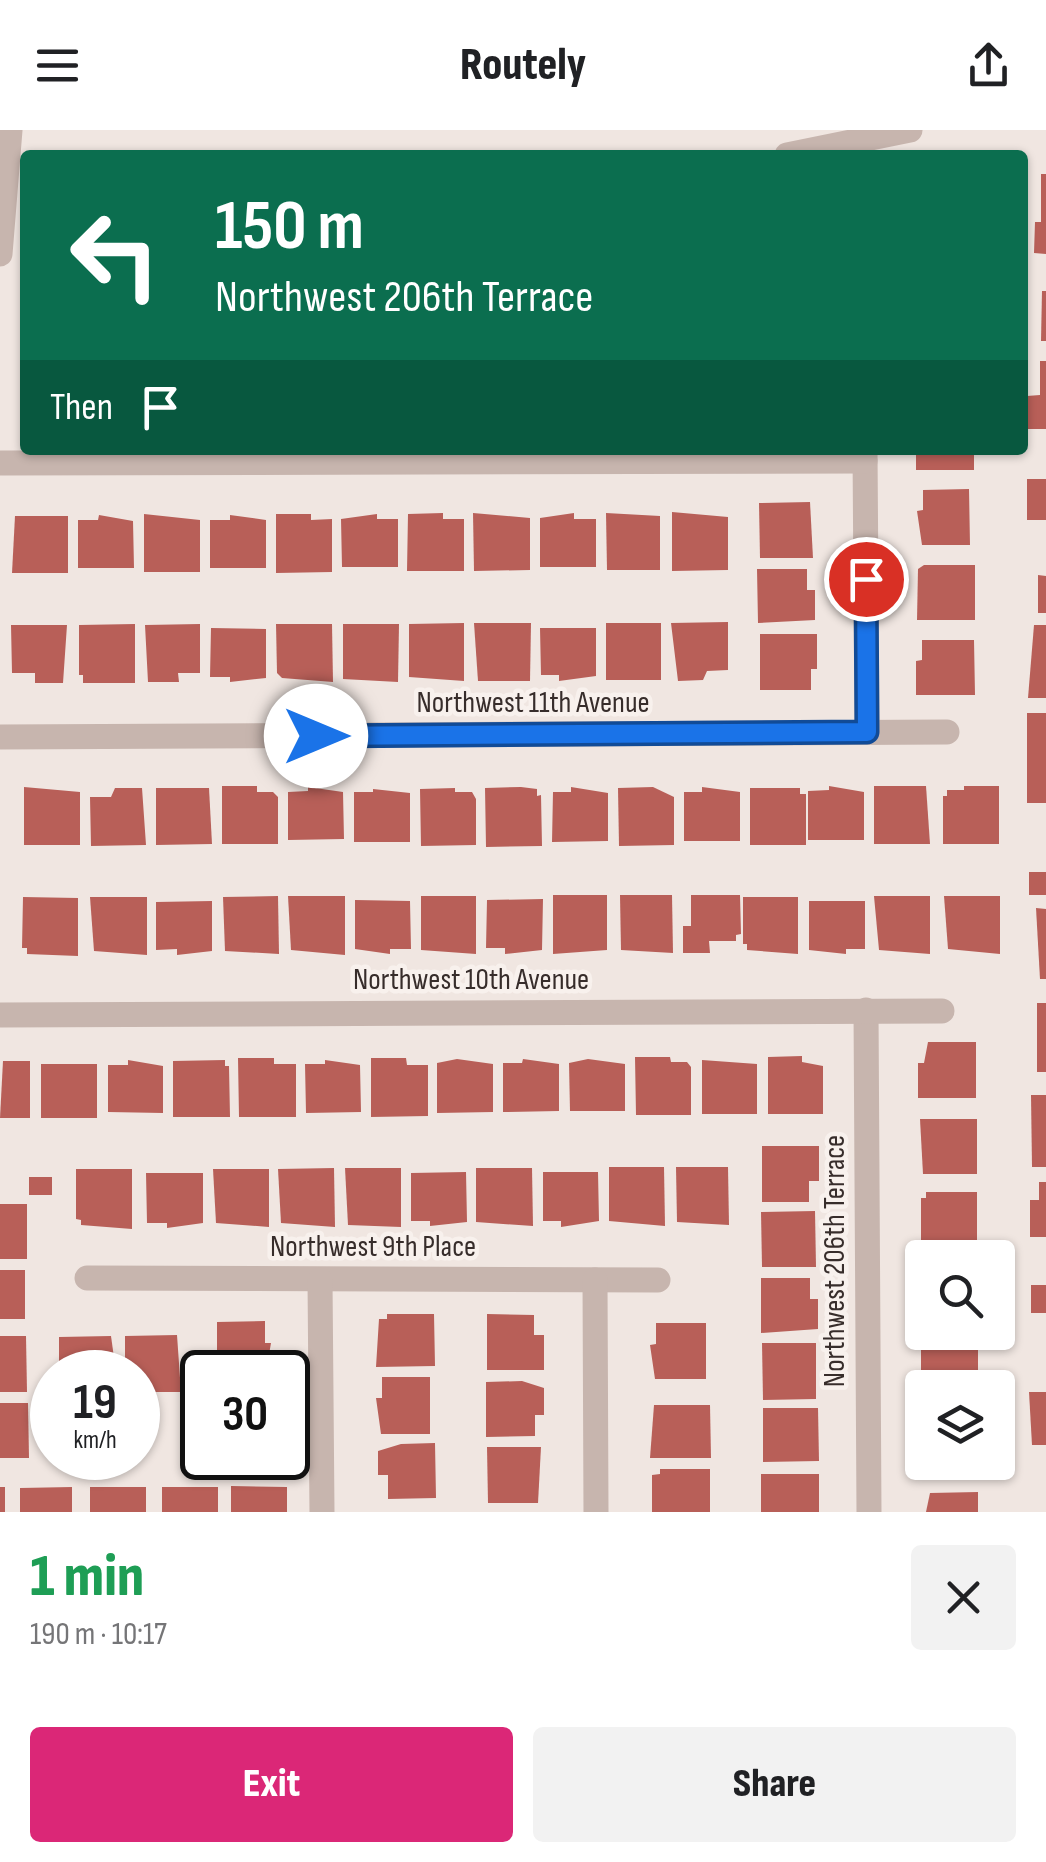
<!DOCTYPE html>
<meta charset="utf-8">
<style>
:root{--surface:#fff;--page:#f2f2f2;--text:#202124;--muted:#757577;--accent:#db2777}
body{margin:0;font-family:"Sofia Sans Condensed",sans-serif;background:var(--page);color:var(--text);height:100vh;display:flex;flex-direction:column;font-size:38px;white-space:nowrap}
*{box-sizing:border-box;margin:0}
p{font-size:32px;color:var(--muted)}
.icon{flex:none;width:55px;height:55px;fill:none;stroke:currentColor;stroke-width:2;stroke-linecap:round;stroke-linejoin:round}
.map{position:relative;height:1382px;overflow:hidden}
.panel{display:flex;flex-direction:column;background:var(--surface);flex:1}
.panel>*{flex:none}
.top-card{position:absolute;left:20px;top:20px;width:1008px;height:305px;border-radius:10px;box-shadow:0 2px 8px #0004;background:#0b6e4f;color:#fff;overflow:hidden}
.fabs{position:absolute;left:905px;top:1110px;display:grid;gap:20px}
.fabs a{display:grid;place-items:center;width:110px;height:110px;border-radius:10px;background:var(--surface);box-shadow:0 2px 8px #0004;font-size:50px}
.speed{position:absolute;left:30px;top:1220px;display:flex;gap:20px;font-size:50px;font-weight:700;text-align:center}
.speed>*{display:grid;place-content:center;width:130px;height:130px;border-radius:50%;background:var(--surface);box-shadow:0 2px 8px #0004;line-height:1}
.speed small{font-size:25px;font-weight:400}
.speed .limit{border:5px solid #111;border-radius:15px;background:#fff;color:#111}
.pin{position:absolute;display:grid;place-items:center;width:85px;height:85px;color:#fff;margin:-42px;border:5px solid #fff;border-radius:50%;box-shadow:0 2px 10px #0007}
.me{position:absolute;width:110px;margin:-55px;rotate:90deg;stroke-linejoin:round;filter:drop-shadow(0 0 8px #0008)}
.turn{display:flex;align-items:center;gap:35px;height:210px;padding:0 30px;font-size:45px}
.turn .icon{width:130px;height:130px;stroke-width:2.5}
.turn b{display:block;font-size:70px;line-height:85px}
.then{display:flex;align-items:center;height:95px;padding:0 30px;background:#0003;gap:20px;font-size:38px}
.round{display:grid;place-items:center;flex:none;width:105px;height:105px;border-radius:10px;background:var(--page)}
.summary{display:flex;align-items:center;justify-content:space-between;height:170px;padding:0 30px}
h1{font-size:60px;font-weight:800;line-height:75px;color:#1e9e55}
.cta{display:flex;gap:20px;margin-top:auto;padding:20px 30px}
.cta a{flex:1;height:115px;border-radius:10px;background:var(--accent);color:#fff;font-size:40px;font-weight:800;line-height:115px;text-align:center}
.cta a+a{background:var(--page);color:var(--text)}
header{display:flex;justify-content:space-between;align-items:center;height:130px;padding:0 30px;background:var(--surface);font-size:45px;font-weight:800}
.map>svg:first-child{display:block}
.building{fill:#b85f58}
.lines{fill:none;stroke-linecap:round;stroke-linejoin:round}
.minor{stroke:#c7b5ae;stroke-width:25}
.route-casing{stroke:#114b97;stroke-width:25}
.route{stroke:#1a73e8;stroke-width:18}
.labels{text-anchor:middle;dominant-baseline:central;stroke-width:9;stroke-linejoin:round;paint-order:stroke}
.street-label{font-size:30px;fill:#372d2b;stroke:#f8f1ed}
</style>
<header><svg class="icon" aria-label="menu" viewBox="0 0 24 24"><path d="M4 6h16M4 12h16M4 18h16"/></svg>Routely<svg class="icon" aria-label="share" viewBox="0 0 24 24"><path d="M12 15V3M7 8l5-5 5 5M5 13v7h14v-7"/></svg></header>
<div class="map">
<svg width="1046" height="1382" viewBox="0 0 1046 1382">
<rect width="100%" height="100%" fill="#f0e6e1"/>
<!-- building -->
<g class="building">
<polygon points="1041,44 1046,44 1046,124 1034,123 1035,92 1041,92"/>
<polygon points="1042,161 1046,161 1046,211 1041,211"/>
<polygon points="1040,231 1046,231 1046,299 1027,299 1027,266 1040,265"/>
<rect x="916" y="320" width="58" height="20"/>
<rect x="1027" y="349" width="19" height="41"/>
<polygon points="969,359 970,415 922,415 917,381 923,380 923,360"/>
<polygon points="810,372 813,428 760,428 759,373"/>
<polygon points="672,382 728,387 728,440 672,441"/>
<polygon points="443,383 443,389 464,389 464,441 407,441 408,384"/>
<polygon points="473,383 530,388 530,440 474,441"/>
<polygon points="574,383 574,389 596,389 596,437 540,437 540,388"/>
<polygon points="606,383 660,386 660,440 607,440"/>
<polygon points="144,384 200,390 200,442 144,442"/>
<polygon points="276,384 311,384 311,390 332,389 332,442 276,443"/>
<polygon points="377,384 377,389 398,389 398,437 342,437 341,389"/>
<polygon points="99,385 133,391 134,438 78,438 78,390 98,390"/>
<polygon points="230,385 266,390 266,438 210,438 210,390 230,390"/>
<polygon points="15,386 68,386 68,443 12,443"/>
<polygon points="924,435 975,435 975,490 917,490 918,439"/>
<polygon points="757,439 807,439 807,460 815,460 815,490 758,493"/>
<polygon points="1038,445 1046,446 1046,483 1038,483"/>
<polygon points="728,492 728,540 707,541 703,550 678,551 671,493"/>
<polygon points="464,493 464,551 409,547 409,494"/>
<polygon points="474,493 531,493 530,551 478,551"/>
<rect x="606" y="493" width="55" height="57"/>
<polygon points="135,494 135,553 83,553 83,545 79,545 79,495"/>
<polygon points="200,494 200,543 178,543 179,552 148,552 145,495"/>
<polygon points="276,494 332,494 333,552 282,548 277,543"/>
<polygon points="343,494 399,494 398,552 343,549"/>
<polygon points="11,495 67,495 63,553 35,553 35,543 12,543"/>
<polygon points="1034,495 1046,495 1046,568 1028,568"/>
<polygon points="211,498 266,499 266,548 230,552 230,547 210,547"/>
<polygon points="540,498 596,498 596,546 559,551 559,545 541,545"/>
<polygon points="760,504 817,504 817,539 811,539 811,560 760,560"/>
<polygon points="922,510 974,510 975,565 916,565 916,531 922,530"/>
<rect x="1027" y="583" width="19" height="90"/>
<polygon points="222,656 257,656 257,662 273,662 278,667 278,714 222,714"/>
<polygon points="829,656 864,662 864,710 808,710 808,661 829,660"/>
<polygon points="874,656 926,656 930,714 874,714"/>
<polygon points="964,656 999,656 999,714 943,714 943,666 947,666 947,660 964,660"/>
<polygon points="24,657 80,662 80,715 24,715"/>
<polygon points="308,657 343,662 344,709 288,710 288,662 308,661"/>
<polygon points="521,657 537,659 537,666 541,665 542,716 486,717 485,658"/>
<polygon points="571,657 608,663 608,711 552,712 553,662 571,662"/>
<polygon points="653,657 674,667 674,715 619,716 618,658"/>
<polygon points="702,657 740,662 740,711 684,711 684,662 702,662"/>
<polygon points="115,658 142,658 146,715 91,716 90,667 111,667"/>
<polygon points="156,658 209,658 212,714 156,715"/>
<polygon points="455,658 455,662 472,662 476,669 476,715 421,716 420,659"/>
<polygon points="750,658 800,658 800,664 806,664 806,715 750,715"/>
<polygon points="373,659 410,663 410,712 354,712 354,662 373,662"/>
<rect x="1029" y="742" width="17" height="23"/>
<polygon points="553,765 607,765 607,820 553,824"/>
<polygon points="620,765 672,765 673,823 621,820"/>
<polygon points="691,765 740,765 741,804 736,805 736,811 709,811 710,823 683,823 683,796 691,796"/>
<polygon points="278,766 279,824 225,821 223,767"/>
<polygon points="288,766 345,766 345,825 291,820"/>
<polygon points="421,766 476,766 476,824 421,820"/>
<polygon points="874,766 930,766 930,824 879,820"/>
<polygon points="944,766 1000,766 1000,824 948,819"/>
<polygon points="23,767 78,768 78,826 27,824 27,818 22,818"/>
<polygon points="90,767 147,767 147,825 94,821"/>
<polygon points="743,767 798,767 798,824 747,820 747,814 743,814"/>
<polygon points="543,769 542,820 505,824 505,818 486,818 487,770"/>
<polygon points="355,770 410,771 411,819 390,819 390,824 355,819"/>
<polygon points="212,771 212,821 177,825 177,819 156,820 156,772"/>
<polygon points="809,771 865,771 865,819 846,819 846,824 809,820"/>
<polygon points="1036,778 1046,779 1046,849 1040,849"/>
<rect x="1037" y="873" width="9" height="69"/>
<polygon points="928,912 976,912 976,968 918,968 918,933 924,933"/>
<polygon points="802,926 802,932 823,936 823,984 768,984 768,927"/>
<polygon points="635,927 670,927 671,932 687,932 691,937 691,985 636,985"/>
<polygon points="238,928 274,928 274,934 296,934 296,987 239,987"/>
<polygon points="371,928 406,928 407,935 428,935 428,986 371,987"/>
<polygon points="457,929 493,934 493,982 437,983 437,933"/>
<polygon points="523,929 559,934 559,981 503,982 503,933 522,933"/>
<polygon points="588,929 625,934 625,981 570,981 569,933"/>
<polygon points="128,930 163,936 163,983 108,982 108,935 128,935"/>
<polygon points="225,930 225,936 229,936 230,987 173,987 173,931"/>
<polygon points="325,930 360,935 361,982 306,983 305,934 325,934"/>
<polygon points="702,930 757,934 757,984 702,984"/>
<polygon points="3,931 30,931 30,988 0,988"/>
<rect x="41" y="934" width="56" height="54"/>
<polygon points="1031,965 1046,965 1046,1037 1032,1037"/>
<polygon points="920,989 977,989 977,1044 923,1044"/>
<polygon points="762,1016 819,1016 819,1051 809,1051 809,1072 762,1072"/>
<polygon points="609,1037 664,1037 665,1096 609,1091"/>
<polygon points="676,1037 728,1037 729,1095 677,1092"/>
<polygon points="334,1038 335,1097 281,1093 278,1039"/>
<polygon points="345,1038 401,1038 401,1097 348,1095"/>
<polygon points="476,1038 532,1038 533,1096 476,1092"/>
<polygon points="76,1039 132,1039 132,1099 81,1095 81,1090 76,1089"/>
<polygon points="213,1039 269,1039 269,1097 216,1093"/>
<polygon points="466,1042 467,1092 430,1096 430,1091 411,1091 411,1043"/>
<polygon points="543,1042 598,1042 599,1091 561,1097 561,1091 543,1091"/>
<polygon points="146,1043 203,1043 203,1093 167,1098 167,1093 147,1093"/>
<rect x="29" y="1047" width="23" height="18"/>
<polygon points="1039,1052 1046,1052 1046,1107 1030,1107 1030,1070 1039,1070"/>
<polygon points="926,1062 977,1062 977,1119 921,1119 921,1068 926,1068"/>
<rect x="0" y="1074" width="27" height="55"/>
<polygon points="815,1081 816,1137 762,1137 761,1082"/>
<rect x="0" y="1140" width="25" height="49"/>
<polygon points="761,1148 810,1148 810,1169 818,1169 818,1199 761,1203"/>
<rect x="1031" y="1155" width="15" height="28"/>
<polygon points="387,1184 434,1184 435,1236 376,1237 379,1189 387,1189"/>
<polygon points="487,1184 534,1185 534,1205 544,1205 544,1240 487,1240"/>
<polygon points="265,1191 265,1213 271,1213 266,1242 217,1242 217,1192"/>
<polygon points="656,1193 706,1193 706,1249 655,1249 650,1215 656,1214"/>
<polygon points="177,1205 181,1262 138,1262 138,1242 125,1242 125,1206"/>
<polygon points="0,1206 26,1206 27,1262 0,1262"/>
<polygon points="111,1206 116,1242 59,1242 59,1207"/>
<polygon points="762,1213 816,1213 816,1269 763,1270"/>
<polygon points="927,1213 978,1213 978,1258 921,1258 921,1218 927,1219"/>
<polygon points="382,1247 430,1247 430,1304 381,1304 376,1268 382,1268"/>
<polygon points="522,1251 544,1258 544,1285 535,1285 535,1306 486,1307 486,1252"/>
<polygon points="1029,1262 1046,1262 1046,1315 1032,1315"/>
<polygon points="0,1273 28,1273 29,1328 0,1328"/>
<polygon points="654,1275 710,1275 711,1328 650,1328"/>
<polygon points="763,1278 818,1278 819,1331 763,1332"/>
<rect x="919" y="1288" width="3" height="34"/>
<polygon points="435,1313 436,1368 388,1369 388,1345 378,1345 378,1321 401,1314"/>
<polygon points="487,1317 541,1317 538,1373 488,1373"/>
<rect x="926" y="1332" width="52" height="12"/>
<polygon points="660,1339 710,1339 710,1382 652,1382 652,1345 660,1344"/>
<rect x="761" y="1344" width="58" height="38"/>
<polygon points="231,1356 287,1357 287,1382 231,1382"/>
<rect x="0" y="1357" width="5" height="25"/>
<polygon points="72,1357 72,1382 20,1382 20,1358"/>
<rect x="90" y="1357" width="56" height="25"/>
<rect x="162" y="1357" width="56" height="25"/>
<polygon points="978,1362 978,1382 926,1382 930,1363"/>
</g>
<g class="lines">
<!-- minor -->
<g class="minor">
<polyline points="787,25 910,0"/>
<polyline points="0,124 10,0"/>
<polyline points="865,320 867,602"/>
<polyline points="0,333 865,331"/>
<polyline points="0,607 947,602"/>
<polyline points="866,880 869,1382"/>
<polyline points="0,885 942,881"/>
<polyline points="87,1148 658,1150"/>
<polyline points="320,1150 322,1382"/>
<polyline points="595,1150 596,1382"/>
</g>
</g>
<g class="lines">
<defs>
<polyline id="route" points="316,606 867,602 866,449"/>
</defs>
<!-- route casing -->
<use href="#route" class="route-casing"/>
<!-- route -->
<use href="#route" class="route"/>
</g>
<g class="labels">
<!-- street labels -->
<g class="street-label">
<text x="533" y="573">Northwest 11th Avenue</text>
<text x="471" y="850">Northwest 10th Avenue</text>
<text x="373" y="1117">Northwest 9th Place</text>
<text transform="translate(835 1131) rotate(-90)">Northwest 206th Terrace</text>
</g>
</g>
</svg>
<div class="fabs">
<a><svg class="icon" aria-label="search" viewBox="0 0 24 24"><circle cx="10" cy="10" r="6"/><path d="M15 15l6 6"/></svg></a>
<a><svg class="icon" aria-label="layers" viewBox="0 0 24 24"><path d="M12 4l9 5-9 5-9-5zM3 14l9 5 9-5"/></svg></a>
</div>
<div class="speed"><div>19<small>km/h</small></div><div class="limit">30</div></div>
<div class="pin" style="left:866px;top:449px;background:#d93025"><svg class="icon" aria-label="arrive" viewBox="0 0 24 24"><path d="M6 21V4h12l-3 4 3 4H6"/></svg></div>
<svg class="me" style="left:316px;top:606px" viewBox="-20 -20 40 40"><circle r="19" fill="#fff"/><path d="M0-13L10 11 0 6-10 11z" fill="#1a73e8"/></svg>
<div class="top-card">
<div class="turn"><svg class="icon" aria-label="left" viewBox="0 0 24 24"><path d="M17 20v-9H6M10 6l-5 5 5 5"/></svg><div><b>150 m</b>Northwest 206th Terrace</div></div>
<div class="then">Then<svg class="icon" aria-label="arrive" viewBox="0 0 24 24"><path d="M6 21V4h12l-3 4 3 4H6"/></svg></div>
</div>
</div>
<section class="panel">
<div class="summary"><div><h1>1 min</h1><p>190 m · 10:17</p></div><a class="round"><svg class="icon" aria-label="close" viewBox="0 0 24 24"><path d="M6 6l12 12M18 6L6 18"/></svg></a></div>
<div class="cta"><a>Exit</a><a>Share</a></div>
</section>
